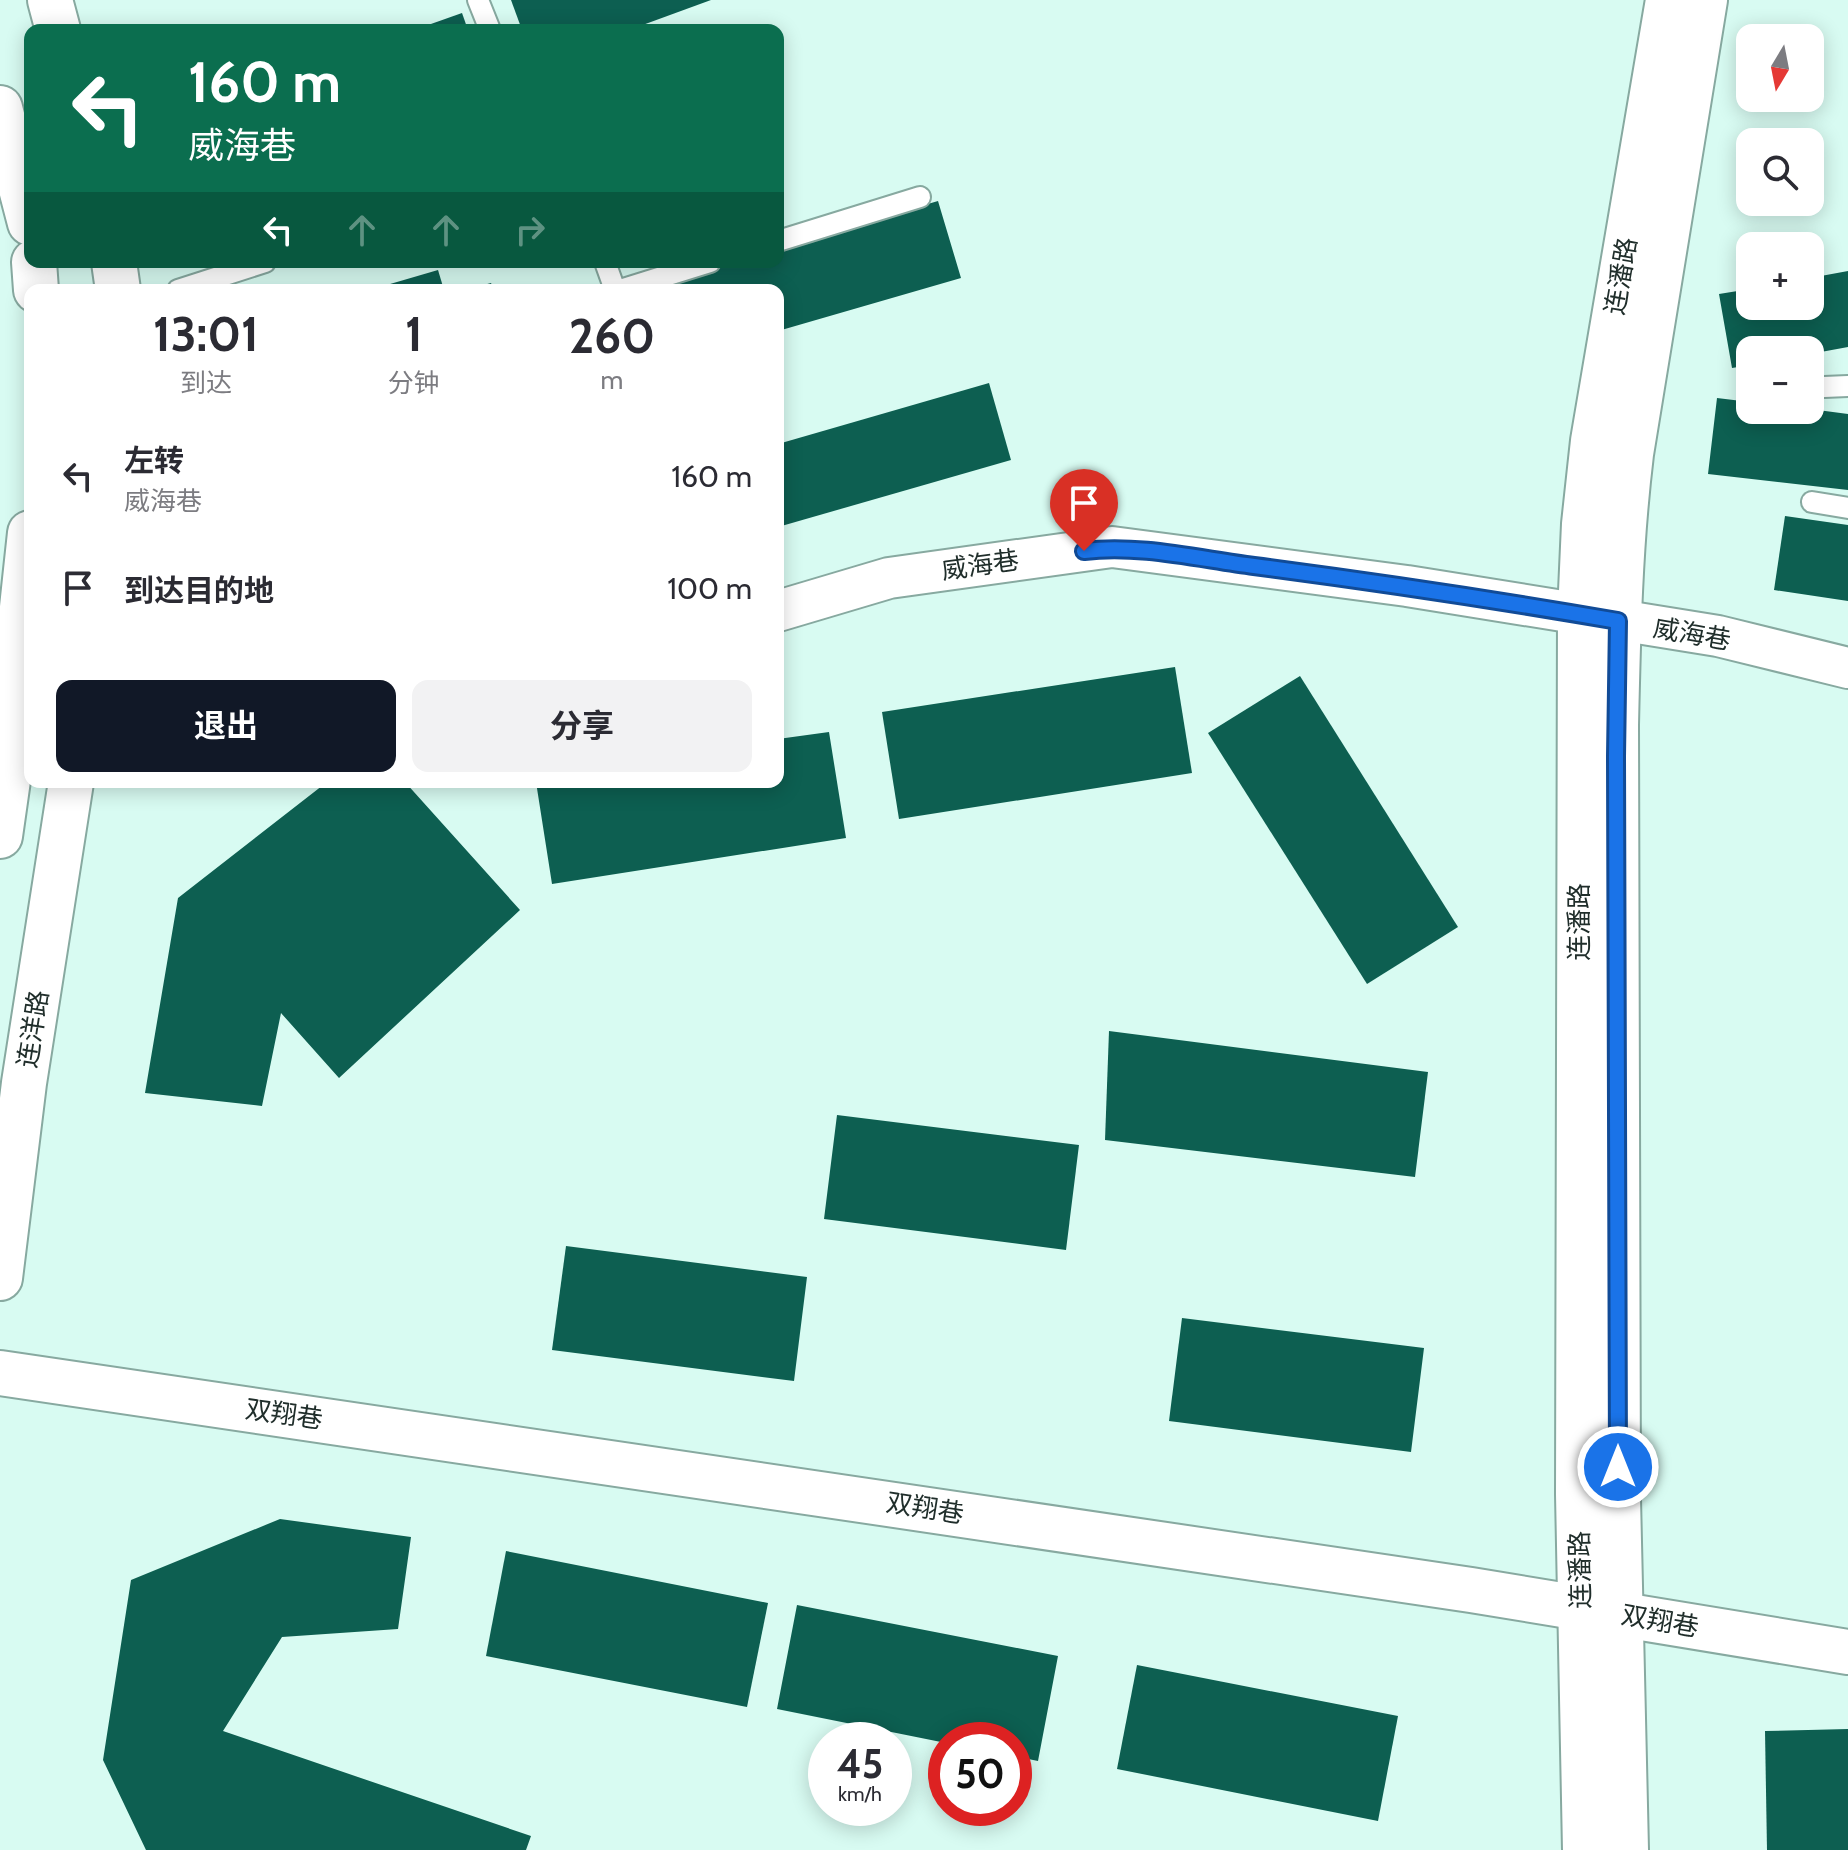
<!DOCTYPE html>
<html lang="zh">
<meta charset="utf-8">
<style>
:root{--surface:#fff;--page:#f2f2f3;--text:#2b2b33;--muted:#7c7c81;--accent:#111827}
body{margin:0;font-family:Cabin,"Noto Sans SC",sans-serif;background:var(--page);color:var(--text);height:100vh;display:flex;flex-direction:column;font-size:30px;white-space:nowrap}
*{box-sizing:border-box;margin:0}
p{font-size:26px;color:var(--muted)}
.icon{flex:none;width:44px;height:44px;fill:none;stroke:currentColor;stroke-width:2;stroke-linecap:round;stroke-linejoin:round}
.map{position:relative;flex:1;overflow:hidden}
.sheet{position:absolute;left:24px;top:284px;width:760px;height:504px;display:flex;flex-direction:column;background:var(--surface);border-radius:16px;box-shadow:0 4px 20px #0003}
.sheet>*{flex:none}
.top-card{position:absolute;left:24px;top:24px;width:760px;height:244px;border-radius:16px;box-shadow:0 4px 20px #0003;background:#0b6e4f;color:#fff;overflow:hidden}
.needle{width:52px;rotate:190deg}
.tools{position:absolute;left:1736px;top:24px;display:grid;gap:16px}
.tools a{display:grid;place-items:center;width:88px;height:88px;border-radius:16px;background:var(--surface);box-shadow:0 4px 20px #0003;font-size:40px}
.speed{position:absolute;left:808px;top:1722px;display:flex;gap:16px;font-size:40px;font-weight:700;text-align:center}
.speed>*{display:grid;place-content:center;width:104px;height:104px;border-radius:50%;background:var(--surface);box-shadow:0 4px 20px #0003;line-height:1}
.speed small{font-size:20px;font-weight:400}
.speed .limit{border:12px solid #d22;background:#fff;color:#111}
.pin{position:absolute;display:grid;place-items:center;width:68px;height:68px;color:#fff;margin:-82px -34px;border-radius:50% 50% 50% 0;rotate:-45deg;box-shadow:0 0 8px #0007}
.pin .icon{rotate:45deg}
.me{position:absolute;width:88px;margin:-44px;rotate:0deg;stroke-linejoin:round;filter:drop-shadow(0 0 6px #0008)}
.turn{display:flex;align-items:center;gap:28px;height:168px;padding:0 32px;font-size:36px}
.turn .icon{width:104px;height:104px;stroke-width:2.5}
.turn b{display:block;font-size:56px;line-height:68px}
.lanes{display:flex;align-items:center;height:76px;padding:0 32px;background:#0003;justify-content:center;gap:40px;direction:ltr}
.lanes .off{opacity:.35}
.eta{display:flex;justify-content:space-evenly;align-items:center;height:136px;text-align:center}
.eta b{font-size:48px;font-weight:700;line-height:56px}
.cta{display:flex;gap:16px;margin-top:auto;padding:16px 32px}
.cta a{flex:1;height:92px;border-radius:16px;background:var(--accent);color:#fff;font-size:32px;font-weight:700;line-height:92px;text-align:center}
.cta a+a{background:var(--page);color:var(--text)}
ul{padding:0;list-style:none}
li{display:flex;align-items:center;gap:24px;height:112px;padding:0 32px}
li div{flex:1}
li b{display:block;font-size:30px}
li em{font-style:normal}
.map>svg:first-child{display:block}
.building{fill:#0d5f51}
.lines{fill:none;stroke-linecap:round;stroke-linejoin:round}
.lane-casing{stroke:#87a9a0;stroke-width:24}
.street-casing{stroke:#87a9a0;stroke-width:44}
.secondary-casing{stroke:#87a9a0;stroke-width:48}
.lane{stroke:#fff;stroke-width:20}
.street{stroke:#fff;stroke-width:40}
.secondary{stroke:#fff;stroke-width:44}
.route-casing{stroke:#114b97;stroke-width:20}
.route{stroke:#1a73e8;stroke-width:14}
.labels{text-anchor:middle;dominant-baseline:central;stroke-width:8;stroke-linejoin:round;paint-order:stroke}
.street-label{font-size:26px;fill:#202e2b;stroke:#fff}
</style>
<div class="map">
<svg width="1848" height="1850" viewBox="0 0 1848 1850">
<rect width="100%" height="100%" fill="#d8fbf2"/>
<!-- building -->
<g class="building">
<polygon points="511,0 711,0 629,30 522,30"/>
<polygon points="462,13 468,30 414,30"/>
<polygon points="938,201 961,278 778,331 778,290 636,290 729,262 778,262 778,248"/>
<polygon points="438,270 444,290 373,290 373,289"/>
<polygon points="1848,271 1848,347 1810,354 1810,350 1750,350 1750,365 1732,368 1719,294 1750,289 1750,306 1810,306 1810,278"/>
<polygon points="491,283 494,290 469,290 469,289"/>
<polygon points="989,383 1011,460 778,527 778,444"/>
<polygon points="1717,398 1750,402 1750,410 1810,409 1848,414 1848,490 1708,474"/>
<polygon points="1785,516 1848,525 1848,601 1774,590"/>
<polygon points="1175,667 1192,773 899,819 882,712"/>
<polygon points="1300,676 1458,927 1367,984 1208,733"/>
<polygon points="829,732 846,838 552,884 536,782 778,782 778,739"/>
<polygon points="327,782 405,782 520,910 339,1078 281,1013 262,1106 145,1093 178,898"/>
<polygon points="1109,1031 1428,1072 1415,1177 1105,1140"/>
<polygon points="837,1115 1079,1145 1066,1250 824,1219"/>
<polygon points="566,1246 807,1277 794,1381 552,1350"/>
<polygon points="1182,1318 1424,1348 1411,1452 1169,1421"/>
<polygon points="280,1519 411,1537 398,1629 282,1637 223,1731 531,1836 526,1850 146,1850 103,1760 131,1580"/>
<polygon points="506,1551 768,1603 747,1707 486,1656"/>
<polygon points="797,1605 1058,1656 1038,1761 1014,1756 1014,1740 946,1740 946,1743 777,1709"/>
<polygon points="1137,1665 1398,1716 1378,1821 1117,1769"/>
<polygon points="1848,1729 1848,1850 1767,1850 1765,1731"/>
</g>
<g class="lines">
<defs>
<g id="lane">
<polyline points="478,0 490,30"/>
<polyline points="778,241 920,197"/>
<polyline points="605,262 615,290"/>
<polyline points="178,290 265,262"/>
<polyline points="620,290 710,262"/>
<polyline points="1824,387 1848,386"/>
<polyline points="1812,502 1848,508"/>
</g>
<polyline id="street" points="778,611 889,578 1112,547 1407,586 1718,636 1848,668"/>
<g id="secondary">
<polyline points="50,0 58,30"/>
<polyline points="0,108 30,223"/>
<polyline points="34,262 36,290"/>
<polyline points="114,262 118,290"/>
<polyline points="0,836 14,738 20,626 30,533"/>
<polyline points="0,1278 24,1083 71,782"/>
<polyline points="0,1373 1471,1590 1848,1652"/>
<polyline points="1585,1850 1578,1494 1580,614 1584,524 1593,441 1668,0"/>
<path d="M1626,1850L1618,1498L1616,725C1618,634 1620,544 1631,454L1705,0"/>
</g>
</defs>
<!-- lane casing -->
<use href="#lane" class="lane-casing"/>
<!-- street casing -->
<use href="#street" class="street-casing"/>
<!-- secondary casing -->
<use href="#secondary" class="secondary-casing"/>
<!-- lane -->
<use href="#lane" class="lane"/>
<!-- street -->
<use href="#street" class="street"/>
<!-- secondary -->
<use href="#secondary" class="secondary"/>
</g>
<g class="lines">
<defs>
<path id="route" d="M1084,551C1139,544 1199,559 1254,566C1376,582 1497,600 1618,621L1616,756L1618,1467"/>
</defs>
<!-- route casing -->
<use href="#route" class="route-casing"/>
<!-- route -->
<use href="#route" class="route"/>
</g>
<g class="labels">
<!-- street labels -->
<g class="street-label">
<text transform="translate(1621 276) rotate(-80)">连潘路</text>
<text transform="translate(980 565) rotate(-8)">威海巷</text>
<text transform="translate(1692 634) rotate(10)">威海巷</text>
<text transform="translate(1579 922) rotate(-90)">连潘路</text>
<text transform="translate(33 1029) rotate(-81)">连洋路</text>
<text transform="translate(284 1414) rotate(8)">双翔巷</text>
<text transform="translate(925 1508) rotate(9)">双翔巷</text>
<text transform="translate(1580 1570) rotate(-91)">连潘路</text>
<text transform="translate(1660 1621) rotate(10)">双翔巷</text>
</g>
</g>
</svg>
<div class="tools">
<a><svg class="needle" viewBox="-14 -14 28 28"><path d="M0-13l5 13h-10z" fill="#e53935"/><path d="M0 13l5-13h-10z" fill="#7c7c81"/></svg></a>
<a><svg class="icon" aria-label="search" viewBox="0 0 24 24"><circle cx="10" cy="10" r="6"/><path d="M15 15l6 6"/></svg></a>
<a>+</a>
<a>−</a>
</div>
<div class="speed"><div>45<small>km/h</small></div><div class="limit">50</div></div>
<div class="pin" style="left:1084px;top:551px;background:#d93025"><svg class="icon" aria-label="arrive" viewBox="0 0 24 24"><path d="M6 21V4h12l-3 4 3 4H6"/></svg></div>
<svg class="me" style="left:1618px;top:1467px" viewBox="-20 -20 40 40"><circle r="17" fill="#1a73e8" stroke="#fff" stroke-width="3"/><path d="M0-11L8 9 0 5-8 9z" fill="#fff"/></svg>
<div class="top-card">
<div class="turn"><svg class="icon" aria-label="left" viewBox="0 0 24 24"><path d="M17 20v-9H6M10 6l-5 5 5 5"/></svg><div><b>160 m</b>威海巷</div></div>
<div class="lanes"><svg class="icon" aria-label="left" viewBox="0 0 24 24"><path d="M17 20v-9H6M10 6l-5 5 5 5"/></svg><svg class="icon off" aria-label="ahead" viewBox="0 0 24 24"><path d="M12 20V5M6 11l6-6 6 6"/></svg><svg class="icon off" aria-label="ahead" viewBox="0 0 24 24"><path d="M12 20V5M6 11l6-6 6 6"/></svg><svg class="icon off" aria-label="right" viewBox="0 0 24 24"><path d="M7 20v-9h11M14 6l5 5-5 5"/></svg></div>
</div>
<section class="sheet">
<div class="eta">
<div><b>13:01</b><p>到达</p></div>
<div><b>1</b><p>分钟</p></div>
<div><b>260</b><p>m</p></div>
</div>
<ul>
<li><svg class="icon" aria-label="left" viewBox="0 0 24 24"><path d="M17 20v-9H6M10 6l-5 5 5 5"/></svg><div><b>左转</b><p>威海巷</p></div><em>160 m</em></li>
<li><svg class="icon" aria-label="arrive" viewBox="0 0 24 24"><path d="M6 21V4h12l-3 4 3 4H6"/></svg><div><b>到达目的地</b></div><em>100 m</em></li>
</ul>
<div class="cta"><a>退出</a><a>分享</a></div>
</section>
</div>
